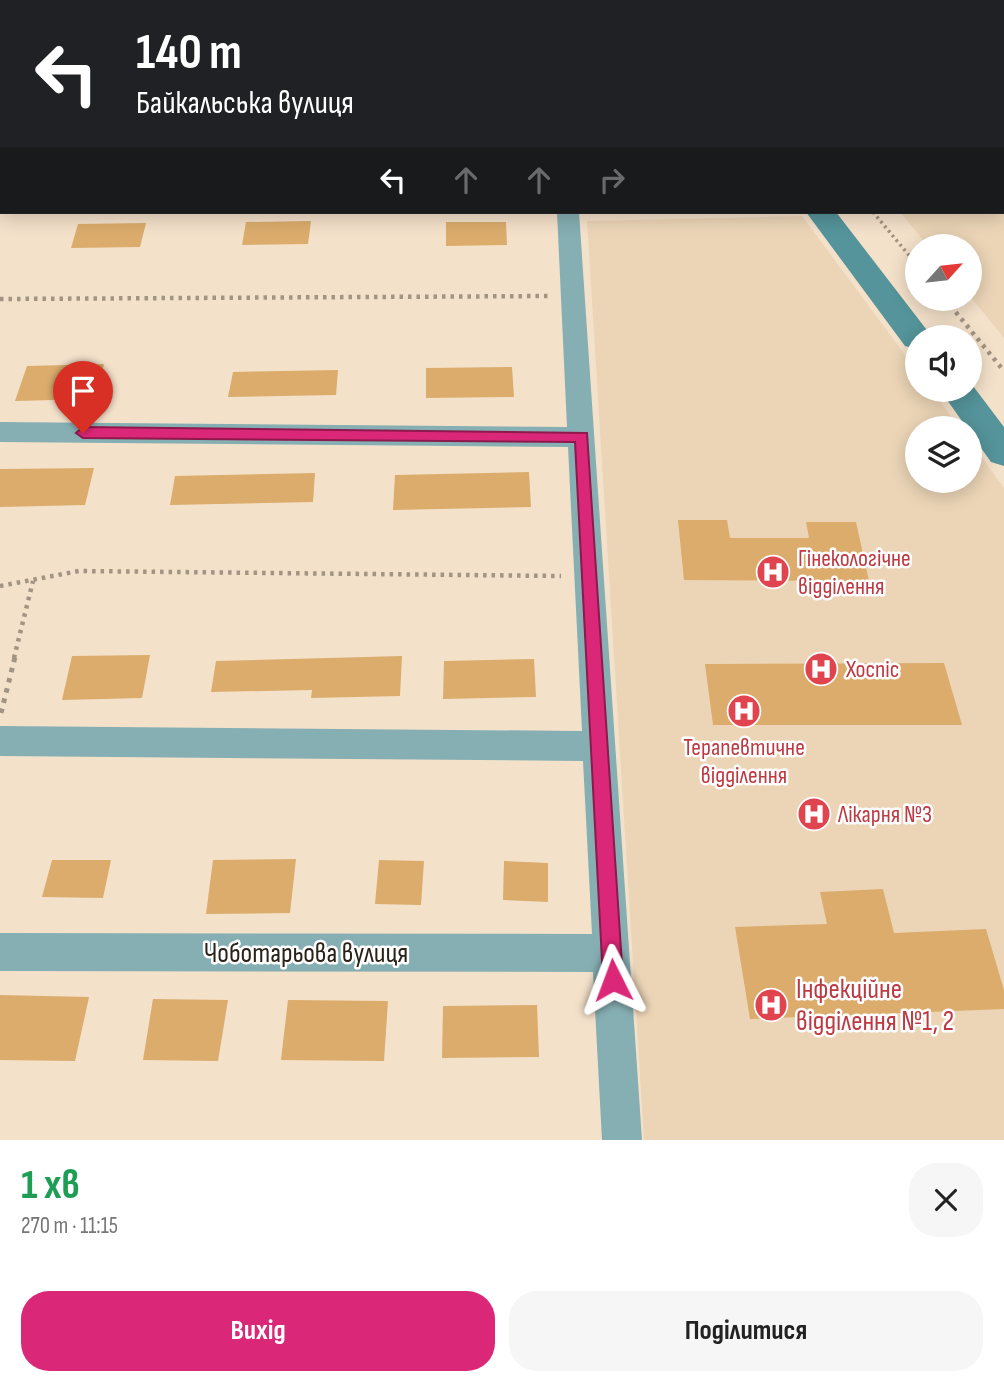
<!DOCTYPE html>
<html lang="uk">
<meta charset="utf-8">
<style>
:root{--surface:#fff;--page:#f6f6f6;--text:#222;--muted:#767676;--accent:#db2777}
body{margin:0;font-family:"Sofia Sans Condensed",sans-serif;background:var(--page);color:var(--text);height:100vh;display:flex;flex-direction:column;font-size:26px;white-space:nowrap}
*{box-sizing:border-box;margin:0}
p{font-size:23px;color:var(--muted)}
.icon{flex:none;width:38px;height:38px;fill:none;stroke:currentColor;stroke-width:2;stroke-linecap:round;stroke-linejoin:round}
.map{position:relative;height:1140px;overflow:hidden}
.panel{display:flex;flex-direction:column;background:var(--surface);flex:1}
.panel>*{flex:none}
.guide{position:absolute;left:0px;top:0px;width:1004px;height:214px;box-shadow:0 4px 18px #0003;background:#202124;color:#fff;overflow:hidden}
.needle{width:46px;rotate:63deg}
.tools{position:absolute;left:905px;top:234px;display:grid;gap:14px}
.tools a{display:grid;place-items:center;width:77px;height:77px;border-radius:50%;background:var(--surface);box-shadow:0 4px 18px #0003;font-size:35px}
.pin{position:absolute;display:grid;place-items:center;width:60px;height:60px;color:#fff;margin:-72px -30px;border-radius:50% 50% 50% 0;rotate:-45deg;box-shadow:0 0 7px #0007}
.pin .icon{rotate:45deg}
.me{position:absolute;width:77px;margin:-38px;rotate:357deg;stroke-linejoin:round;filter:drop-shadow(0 0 5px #0008)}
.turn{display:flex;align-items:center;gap:24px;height:147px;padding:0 21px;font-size:32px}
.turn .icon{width:91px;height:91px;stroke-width:2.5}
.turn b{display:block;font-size:49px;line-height:60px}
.lanes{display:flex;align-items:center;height:66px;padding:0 21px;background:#0003;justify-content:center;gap:35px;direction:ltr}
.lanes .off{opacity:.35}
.round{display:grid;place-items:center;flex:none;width:74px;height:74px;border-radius:28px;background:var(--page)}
.overview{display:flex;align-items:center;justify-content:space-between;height:119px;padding:0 21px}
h1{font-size:42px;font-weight:700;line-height:52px;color:#1e9e55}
.button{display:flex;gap:14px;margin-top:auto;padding:14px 21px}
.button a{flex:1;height:80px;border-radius:28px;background:var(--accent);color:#fff;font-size:28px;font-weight:700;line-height:80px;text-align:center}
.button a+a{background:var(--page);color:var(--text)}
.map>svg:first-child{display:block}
.built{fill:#ecd5b7}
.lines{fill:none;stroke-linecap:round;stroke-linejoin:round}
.stream{fill:#4e90bf;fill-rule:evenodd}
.building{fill:#dbac6c}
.path-far2{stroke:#a29483;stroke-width:3.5;stroke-dasharray:2.5 3.5;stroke-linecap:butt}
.path-far1{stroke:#a29483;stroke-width:4.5;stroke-dasharray:3.5 5;stroke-linecap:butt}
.path{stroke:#a29483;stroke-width:5;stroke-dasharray:4.5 6;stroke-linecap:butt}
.minor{fill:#86afb3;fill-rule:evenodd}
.tertiary{fill:#86afb3;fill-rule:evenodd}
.secondary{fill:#54949a;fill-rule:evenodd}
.route{fill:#db2777;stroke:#8e194d;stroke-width:2}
.labels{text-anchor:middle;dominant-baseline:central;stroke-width:5;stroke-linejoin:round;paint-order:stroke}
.health-label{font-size:24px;fill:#be3a42;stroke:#fff;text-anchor:start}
.near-street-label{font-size:28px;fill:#292219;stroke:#fff}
.near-health-label{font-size:28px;fill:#be3a42;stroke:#fff;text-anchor:start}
</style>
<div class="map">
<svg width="1004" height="1140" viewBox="0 0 1004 1140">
<rect width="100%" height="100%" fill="#f4e1ca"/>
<!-- built -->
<g class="built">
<polygon points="1003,160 1004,160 1004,338 970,296 970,247 929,247 900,212 1003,212"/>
<polygon points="802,216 917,371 917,390 932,390 960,429 917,429 917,481 970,481 970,441 1004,488 1004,1140 644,1140 587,221"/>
</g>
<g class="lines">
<!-- stream -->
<g class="stream">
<polygon points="964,0 970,0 972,2 966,2"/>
<polygon points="1003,29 1004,30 1004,34 1003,33"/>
</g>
</g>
<!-- building -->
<g class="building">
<polygon points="311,221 308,244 242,245 246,222"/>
<polygon points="446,222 506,222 507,245 446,246"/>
<polygon points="146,223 140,247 71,248 78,224"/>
<polygon points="104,364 95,399 15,401 27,366"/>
<polygon points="512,367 514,397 426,398 426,368"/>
<polygon points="338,370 336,395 228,397 233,372"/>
<polygon points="94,468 85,505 0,507 0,469"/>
<polygon points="529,472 531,507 393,510 395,475"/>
<polygon points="315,473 313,502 170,505 175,476"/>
<polygon points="678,520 727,520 730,538 809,538 806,522 856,522 869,581 684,580"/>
<polygon points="150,655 142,698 62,700 72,656"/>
<polygon points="402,656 400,696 311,698 312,690 211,692 216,661"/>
<polygon points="534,659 536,697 443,699 444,661"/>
<polygon points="944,663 962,725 713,725 705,664"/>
<polygon points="296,859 290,913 206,914 213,860"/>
<polygon points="52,860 111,860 103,898 42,897"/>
<polygon points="379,860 424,861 421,905 375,904"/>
<polygon points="504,861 548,863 548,902 503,900"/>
<polygon points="883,889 894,933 986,929 1004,990 1004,1009 750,1019 735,927 827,924 820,892"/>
<polygon points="0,995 89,997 75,1061 0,1060"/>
<polygon points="153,999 228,1000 218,1061 143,1060"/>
<polygon points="288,1000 388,1001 384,1061 281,1060"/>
<polygon points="537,1005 539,1057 442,1058 443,1006"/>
</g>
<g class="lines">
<!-- path-far2 -->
<polyline class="path-far2" points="873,212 917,265"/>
<!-- path-far1 -->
<g class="path-far1">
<polyline points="0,299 548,296"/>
<polyline points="945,299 1004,371"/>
<polyline points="0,586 79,571 561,576"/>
<polyline points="14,658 33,581"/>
</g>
<!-- path -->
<polyline class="path" points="1,713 15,657"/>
<!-- minor -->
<g class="minor">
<rect x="1003" y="121" width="1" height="12"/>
<polygon points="557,212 579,212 642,1140 602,1140 593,972 0,971 0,933 592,934 583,761 0,756 0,726 582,731 568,447 0,442 0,422 567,427"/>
</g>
<!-- tertiary -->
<rect class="tertiary" x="0" y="163" width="2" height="16"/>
<!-- secondary -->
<g class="secondary">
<polygon points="647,0 672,0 673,2 648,2"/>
<polygon points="806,212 836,212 933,338 917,338 917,349 905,346"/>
<polygon points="970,382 1004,427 1004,466 991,462 940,390 970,390"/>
</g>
</g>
<!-- route -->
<polygon class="route" points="83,427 587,433 623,980 620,987 613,990 606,987 603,980 575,442 83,438 76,433"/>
<!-- icons -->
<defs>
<symbol id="hospital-disc" viewBox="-11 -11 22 22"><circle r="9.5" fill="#e0444e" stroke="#fff"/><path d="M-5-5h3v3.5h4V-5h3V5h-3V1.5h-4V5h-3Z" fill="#fff"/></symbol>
</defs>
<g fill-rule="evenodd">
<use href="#hospital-disc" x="754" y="553" width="38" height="38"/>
<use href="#hospital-disc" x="802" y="650" width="38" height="38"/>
<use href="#hospital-disc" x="725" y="692" width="38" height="38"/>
<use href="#hospital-disc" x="795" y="795" width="38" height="38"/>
<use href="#hospital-disc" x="752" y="986" width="38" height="38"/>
</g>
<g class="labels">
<!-- health labels -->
<g class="health-label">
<text x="798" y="558">Гінекологічне<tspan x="798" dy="28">відділення</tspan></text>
<text x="846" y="669">Хоспіс</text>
<text x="744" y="747" text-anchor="middle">Терапевтичне<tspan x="744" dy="28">відділення</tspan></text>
<text x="838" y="814">Лікарня №3</text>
</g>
<!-- near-street labels -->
<g class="near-street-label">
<text x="306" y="953">Чоботарьова вулиця</text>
</g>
<!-- near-health labels -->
<g class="near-health-label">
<text x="796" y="989">Інфекційне<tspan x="796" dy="32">відділення №1, 2</tspan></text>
</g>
</g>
</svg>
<div class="tools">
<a><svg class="needle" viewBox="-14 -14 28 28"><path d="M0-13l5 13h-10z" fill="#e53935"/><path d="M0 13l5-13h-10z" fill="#767676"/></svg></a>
<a><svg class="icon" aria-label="sound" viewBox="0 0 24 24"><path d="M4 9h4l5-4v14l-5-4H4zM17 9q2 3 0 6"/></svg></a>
<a><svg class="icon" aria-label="layers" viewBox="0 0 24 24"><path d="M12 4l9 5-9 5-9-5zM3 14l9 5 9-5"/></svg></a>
</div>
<div class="pin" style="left:83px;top:433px;background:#d93025"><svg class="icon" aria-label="arrive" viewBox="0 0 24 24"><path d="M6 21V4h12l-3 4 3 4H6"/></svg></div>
<svg class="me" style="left:613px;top:980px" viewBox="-20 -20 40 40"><path d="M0-17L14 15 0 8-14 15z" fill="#db2777" stroke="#fff" stroke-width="4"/></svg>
<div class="guide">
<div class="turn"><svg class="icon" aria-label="left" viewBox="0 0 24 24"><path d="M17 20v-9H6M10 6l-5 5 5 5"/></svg><div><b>140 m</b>Байкальська вулиця</div></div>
<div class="lanes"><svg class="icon" aria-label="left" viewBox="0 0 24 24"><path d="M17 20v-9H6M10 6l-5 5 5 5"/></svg><svg class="icon off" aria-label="ahead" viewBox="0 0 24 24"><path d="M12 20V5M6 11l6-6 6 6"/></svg><svg class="icon off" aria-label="ahead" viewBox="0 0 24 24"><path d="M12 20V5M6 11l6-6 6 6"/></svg><svg class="icon off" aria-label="right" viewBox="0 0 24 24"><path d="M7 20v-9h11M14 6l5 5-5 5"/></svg></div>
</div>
</div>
<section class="panel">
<div class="overview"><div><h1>1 хв</h1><p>270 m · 11:15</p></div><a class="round"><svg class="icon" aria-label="close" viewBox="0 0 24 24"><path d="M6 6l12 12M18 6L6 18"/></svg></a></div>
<div class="button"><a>Вихід</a><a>Поділитися</a></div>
</section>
